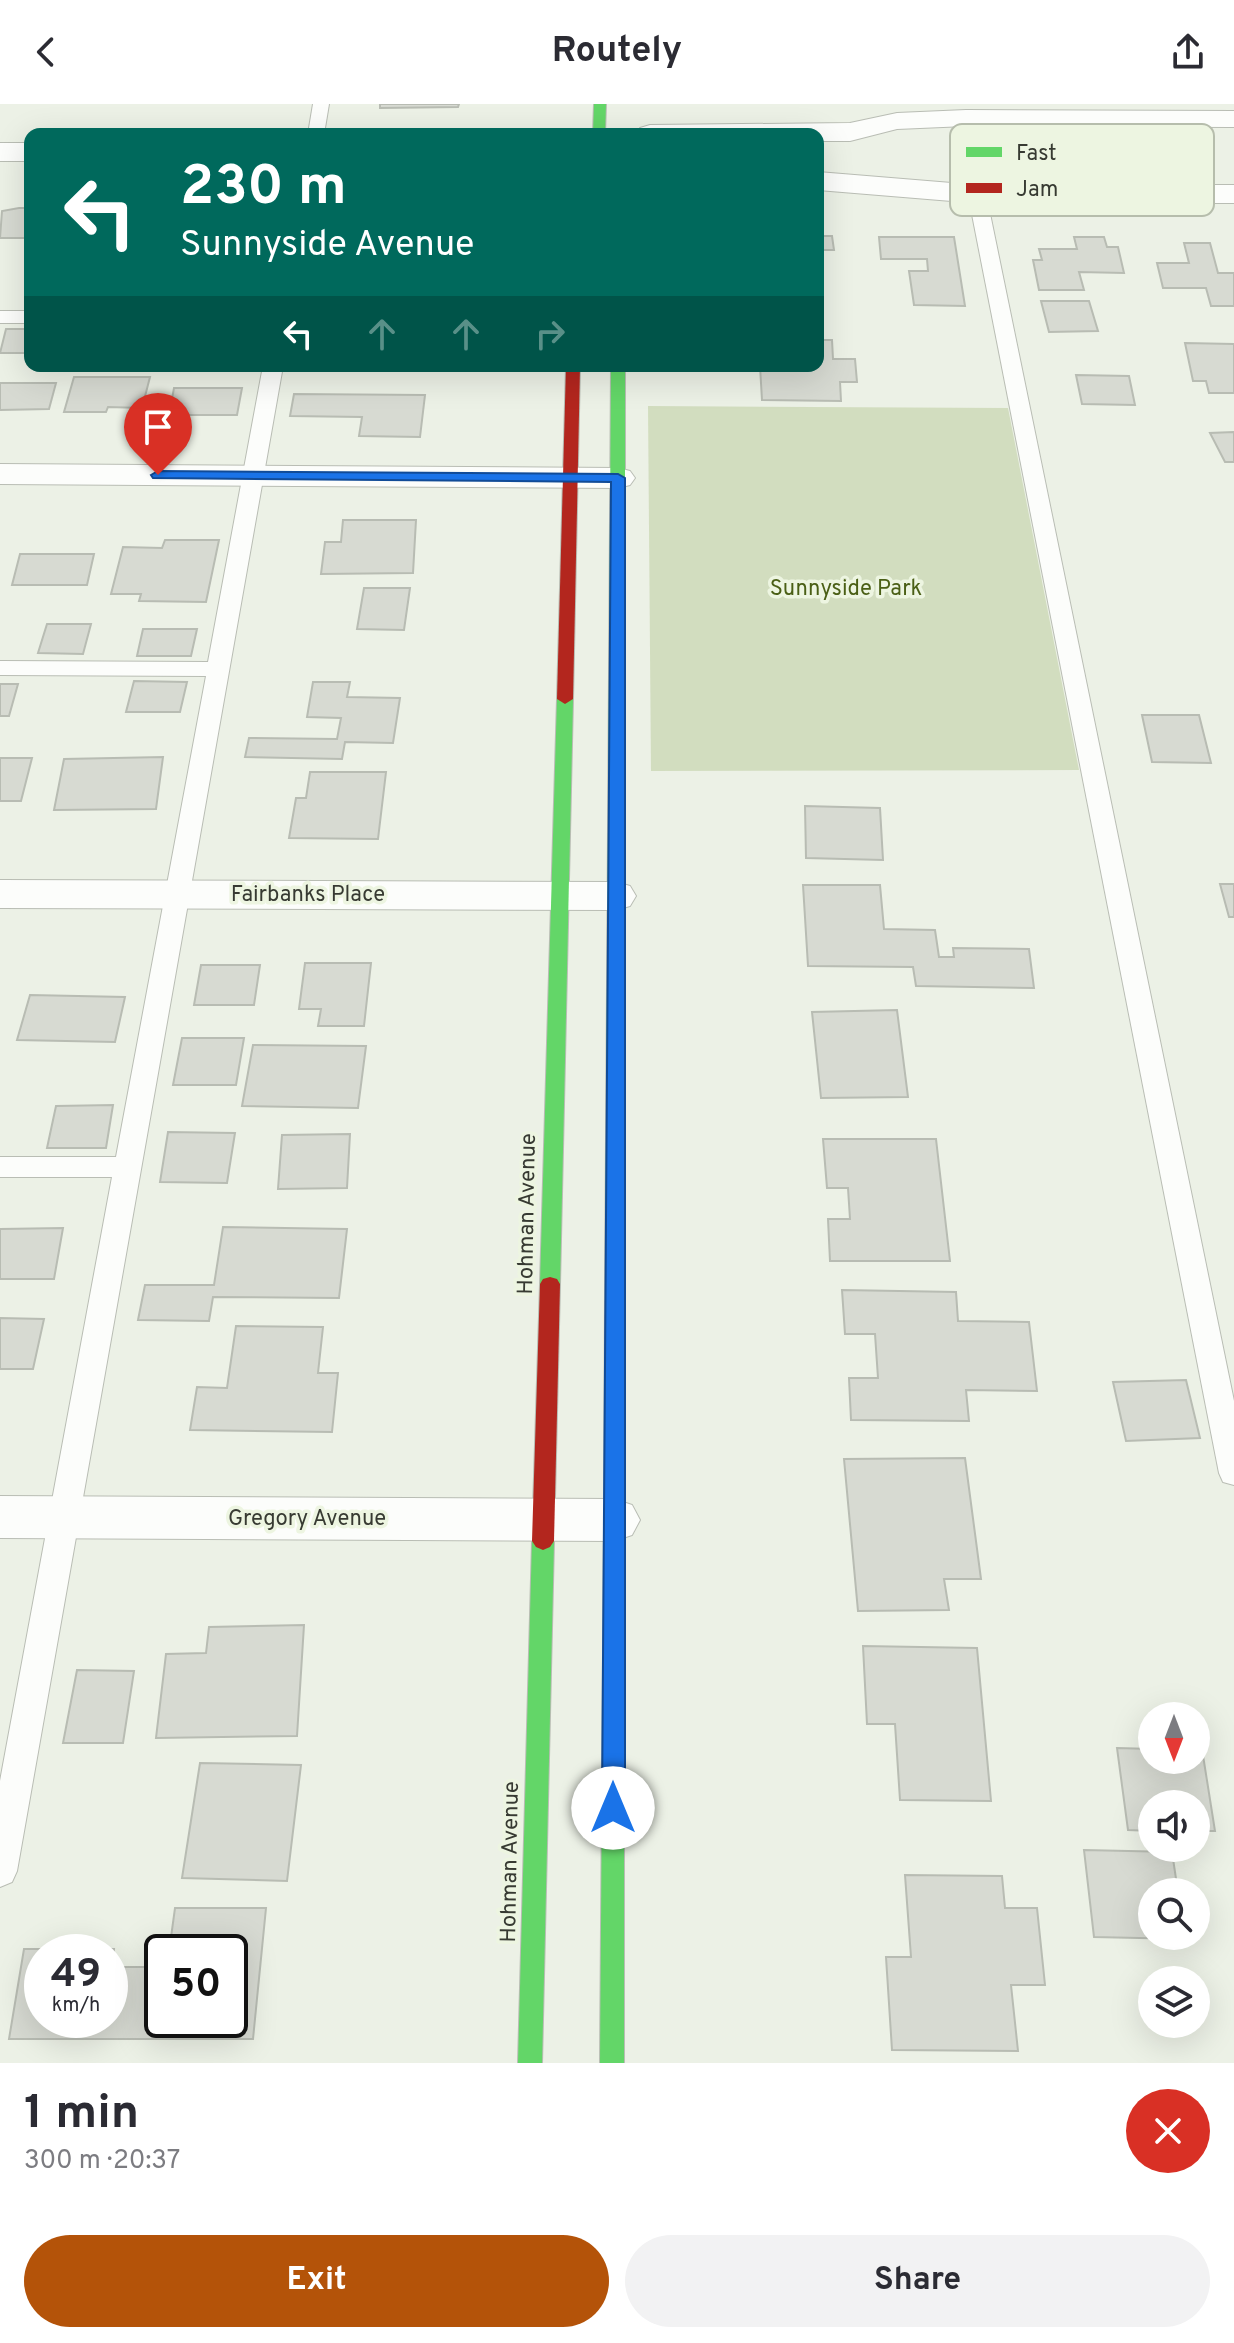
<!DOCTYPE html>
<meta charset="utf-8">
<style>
:root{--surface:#fff;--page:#f2f2f3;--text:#2b2b33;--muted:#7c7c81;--accent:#b45309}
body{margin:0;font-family:Overpass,sans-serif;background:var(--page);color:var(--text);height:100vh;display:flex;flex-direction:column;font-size:30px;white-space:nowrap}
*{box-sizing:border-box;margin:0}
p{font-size:26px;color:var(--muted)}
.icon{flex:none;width:44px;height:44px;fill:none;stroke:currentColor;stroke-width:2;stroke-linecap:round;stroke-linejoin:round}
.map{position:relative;height:1959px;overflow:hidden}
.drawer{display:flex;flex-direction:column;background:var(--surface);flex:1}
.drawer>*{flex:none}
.hud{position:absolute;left:24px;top:24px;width:800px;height:244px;border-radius:16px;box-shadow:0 8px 32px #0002;background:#00695c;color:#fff;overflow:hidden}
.needle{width:52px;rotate:180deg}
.tools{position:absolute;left:1138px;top:1598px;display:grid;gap:16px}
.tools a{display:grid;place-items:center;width:72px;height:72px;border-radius:50%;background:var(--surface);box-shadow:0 8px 32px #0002;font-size:40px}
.speed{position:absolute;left:24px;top:1830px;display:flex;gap:16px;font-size:40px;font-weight:700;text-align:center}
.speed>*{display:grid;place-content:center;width:104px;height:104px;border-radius:50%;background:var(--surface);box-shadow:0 8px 32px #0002;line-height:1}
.speed small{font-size:20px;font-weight:400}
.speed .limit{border:4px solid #111;border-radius:12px;background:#fff;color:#111}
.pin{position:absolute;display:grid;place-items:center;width:68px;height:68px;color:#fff;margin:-82px -34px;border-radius:50% 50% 50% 0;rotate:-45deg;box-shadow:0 0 8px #0007}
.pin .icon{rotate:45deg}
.me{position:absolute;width:88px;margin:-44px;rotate:0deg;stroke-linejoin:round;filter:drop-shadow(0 0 6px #0008)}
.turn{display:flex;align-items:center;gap:28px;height:168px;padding:0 24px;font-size:36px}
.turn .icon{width:104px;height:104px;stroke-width:2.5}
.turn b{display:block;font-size:56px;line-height:68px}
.lanes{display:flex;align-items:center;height:76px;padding:0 24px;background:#0003;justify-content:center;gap:40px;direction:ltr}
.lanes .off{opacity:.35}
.round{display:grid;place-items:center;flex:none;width:84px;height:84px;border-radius:42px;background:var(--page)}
.headline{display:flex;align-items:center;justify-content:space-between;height:136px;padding:0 24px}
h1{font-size:48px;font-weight:700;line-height:60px}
.cta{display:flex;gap:16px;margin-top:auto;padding:16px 24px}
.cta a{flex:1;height:92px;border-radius:48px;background:var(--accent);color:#fff;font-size:32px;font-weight:700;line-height:92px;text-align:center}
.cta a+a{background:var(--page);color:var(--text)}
header{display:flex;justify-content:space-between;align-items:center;height:104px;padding:0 24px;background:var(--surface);font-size:36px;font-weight:700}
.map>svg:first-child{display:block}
.green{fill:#d2ddbf}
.building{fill:#d7dad2;stroke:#b8bcb3;stroke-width:2;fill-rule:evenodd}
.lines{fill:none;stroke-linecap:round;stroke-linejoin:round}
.lane-casing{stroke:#b9bdb4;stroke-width:2}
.street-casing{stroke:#b9bdb4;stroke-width:2}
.fast-casing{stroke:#b9bdb4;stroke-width:2}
.jam-casing{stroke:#b9bdb4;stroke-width:2}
.lane{fill:#fcfdfb;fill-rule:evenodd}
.street{fill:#fcfdfb;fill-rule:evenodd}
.fast{fill:#63d668;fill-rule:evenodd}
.jam{fill:#b3261e;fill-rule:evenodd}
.route{fill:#1a73e8;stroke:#114b97;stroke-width:2}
.labels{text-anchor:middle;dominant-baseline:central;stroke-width:7;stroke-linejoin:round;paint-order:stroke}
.park-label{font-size:22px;fill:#4a5f15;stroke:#edf5e1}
.street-label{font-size:22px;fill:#373a32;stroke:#edf5e1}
.key{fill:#edf5e1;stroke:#b6bdac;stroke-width:2}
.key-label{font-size:22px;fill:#373a32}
</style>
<header><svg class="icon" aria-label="back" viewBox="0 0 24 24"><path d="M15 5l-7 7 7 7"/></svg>Routely<svg class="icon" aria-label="share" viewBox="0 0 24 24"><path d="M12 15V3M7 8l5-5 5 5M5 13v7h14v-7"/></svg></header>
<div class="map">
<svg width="1234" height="1959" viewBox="0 0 1234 1959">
<rect width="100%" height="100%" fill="#ecf1e6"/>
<!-- green -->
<polygon class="green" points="648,302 1008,304 1079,666 651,667"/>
<!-- building -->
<g class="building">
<polygon points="380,0 459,0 458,3 380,4"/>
<polygon points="19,104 30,104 30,134 0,134 2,107"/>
<polygon points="818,132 832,132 834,146 819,146 822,190 818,190"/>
<polygon points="879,133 954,133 965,202 914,201 909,167 928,167 927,155 881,155"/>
<polygon points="1074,133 1104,133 1107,143 1118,143 1124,169 1079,168 1084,186 1039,186 1033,156 1042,156 1039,145 1077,145"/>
<polygon points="1184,139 1210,139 1218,169 1234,169 1234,202 1211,202 1206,184 1163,184 1157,159 1189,159"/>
<polygon points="1041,197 1089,197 1098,227 1049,228"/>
<polygon points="6,225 30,225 30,249 0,249"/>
<polygon points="818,236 832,236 833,255 855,255 857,278 840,278 841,297 762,296 760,262 818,262"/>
<polygon points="1185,239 1234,240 1234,289 1209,289 1206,277 1193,277"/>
<polygon points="1076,271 1129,272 1135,301 1082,300"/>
<polygon points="74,273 150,273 142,304 108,303 106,308 64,308"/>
<polygon points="0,279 56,279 49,305 0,306"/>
<polygon points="174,284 242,284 237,311 169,311"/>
<polygon points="294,290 425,291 420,333 359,332 362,313 290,312"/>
<polygon points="1234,328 1234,358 1225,358 1210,329"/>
<polygon points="343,416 416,416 413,469 321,470 325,438 341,438"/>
<polygon points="165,436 219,436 206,498 139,497 141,490 111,490 123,443 162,444"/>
<polygon points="20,450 94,450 87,481 12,481"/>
<polygon points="364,484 410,484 404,526 357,525"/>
<polygon points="47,520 91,520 83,550 38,549"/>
<polygon points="143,525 197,525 191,552 137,552"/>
<polygon points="134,577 187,578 180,608 126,608"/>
<polygon points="313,578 350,578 347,593 400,594 393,639 345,638 342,655 245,653 249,634 337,635 341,614 307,613"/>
<polygon points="0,580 18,580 9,612 0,612"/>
<polygon points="1142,611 1199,611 1211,659 1152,658"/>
<polygon points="163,653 156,705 54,706 64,655"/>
<polygon points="0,654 32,654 21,697 0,697"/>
<polygon points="310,668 386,668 378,735 289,734 296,694 306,694"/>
<polygon points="805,702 880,704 883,756 806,754"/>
<polygon points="1220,780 1234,780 1234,813 1229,813"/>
<polygon points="803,781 880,781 884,825 935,826 939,853 954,853 953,844 1029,845 1034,884 916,882 913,863 808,862"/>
<polygon points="305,859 371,859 364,922 318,922 321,905 299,905"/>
<polygon points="201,861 260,861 254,901 194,901"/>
<polygon points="30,891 125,893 115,938 17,936"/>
<polygon points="897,906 908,993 821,994 812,908"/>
<polygon points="182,934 244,934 236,981 173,981"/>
<polygon points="253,941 366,942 358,1004 242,1002"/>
<polygon points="113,1001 106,1044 47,1044 56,1002"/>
<polygon points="168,1028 235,1029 227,1079 160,1078"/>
<polygon points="350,1030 347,1084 278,1085 282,1031"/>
<polygon points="823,1035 936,1035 950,1157 830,1157 828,1115 850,1115 848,1084 827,1084"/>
<polygon points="223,1123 347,1125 339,1194 213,1193 209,1217 138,1216 145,1181 214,1181"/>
<polygon points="63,1124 54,1175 0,1175 0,1125"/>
<polygon points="842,1186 956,1188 958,1217 1029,1218 1037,1287 966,1286 969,1317 851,1316 849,1274 878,1274 875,1230 845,1230"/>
<polygon points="0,1214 44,1215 33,1265 0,1265"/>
<polygon points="236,1222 323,1223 318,1269 338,1269 332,1328 190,1326 197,1283 227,1284"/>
<polygon points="1186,1276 1200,1334 1126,1337 1113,1278"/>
<polygon points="965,1354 981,1475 944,1475 949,1506 858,1507 844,1355"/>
<polygon points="304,1521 297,1632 156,1634 166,1550 206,1549 209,1523"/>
<polygon points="863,1542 977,1544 991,1697 900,1696 895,1620 867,1620"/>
<polygon points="77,1566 134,1567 123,1639 63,1639"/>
<polygon points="1117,1644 1152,1645 1152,1656 1196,1656 1196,1645 1202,1645 1215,1727 1196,1727 1196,1700 1152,1700 1152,1727 1128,1726"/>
<polygon points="200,1659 301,1661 287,1777 182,1774"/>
<polygon points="1084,1746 1172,1748 1178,1788 1152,1788 1152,1832 1184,1832 1184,1835 1094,1833"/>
<polygon points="905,1771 1002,1772 1005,1804 1037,1804 1045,1881 1011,1881 1018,1947 892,1946 886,1853 911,1853"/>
<path d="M175,1804H266L253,1935H9L24,1845H114L112,1863H162V1916H230V1848H169ZM42,1848H110V1916H42Z"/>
</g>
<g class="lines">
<defs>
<g id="lane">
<polygon points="313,0 329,0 324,30 308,30"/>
<polygon points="977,85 986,90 1234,1297 1234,1381 1223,1378 1219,1369 968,90"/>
<rect x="0" y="207" width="30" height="12"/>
<polygon points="263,262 283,262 17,1767 12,1778 0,1783 0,1677 112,1073 0,1073 0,1053 116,1053 206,572 0,571 0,557 208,558"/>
</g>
<g id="street">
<polygon points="966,6 1234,7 1234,23 966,22 897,25 850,37 818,37 818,30 636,30 640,24 650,21 850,19 897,9"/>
<rect x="0" y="39" width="30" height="18"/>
<polygon points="818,68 976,81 1234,81 1234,99 976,99 818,86"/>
<polygon points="0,360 618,364 630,367 635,374 630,381 618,384 0,380"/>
<polygon points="0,776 616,778 630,782 636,792 630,802 616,806 0,804"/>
<polygon points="0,1392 614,1395 632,1401 640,1416 632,1431 614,1437 0,1434"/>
</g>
<g id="fast">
<polygon points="594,0 606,0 605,30 593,30"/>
<polygon points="611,262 625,262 625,1189 622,1194 608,1194 605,1189"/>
<polygon points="565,590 573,595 560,1180 557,1185 543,1185 540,1180 557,595"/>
<polygon points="614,1407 621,1410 624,1416 624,1959 600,1959 604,1416 607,1410"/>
<polygon points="543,1428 550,1431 554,1437 542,1959 518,1959 532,1437 536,1431"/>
</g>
<g id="jam">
<polygon points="566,262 580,262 573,595 565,600 557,595"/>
<polygon points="550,1173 557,1175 560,1180 554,1437 550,1443 543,1446 536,1443 532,1437 540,1180 543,1175"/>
<polygon points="615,1181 622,1184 625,1189 624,1416 621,1422 614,1425 607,1422 604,1416 605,1189 608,1184"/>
</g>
</defs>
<!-- lane casing -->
<use href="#lane" class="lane-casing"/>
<!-- street casing -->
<use href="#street" class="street-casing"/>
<!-- fast casing -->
<use href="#fast" class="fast-casing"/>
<!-- jam casing -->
<use href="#jam" class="jam-casing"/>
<!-- lane -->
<use href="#lane" class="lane"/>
<!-- street -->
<use href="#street" class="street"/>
<!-- fast -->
<use href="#fast" class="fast"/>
<!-- jam -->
<use href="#jam" class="jam"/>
</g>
<!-- route -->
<polygon class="route" points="158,367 618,370 625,374 625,1704 621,1711 613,1714 605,1711 602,1704 611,378 153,374 151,371"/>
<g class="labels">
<!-- park labels -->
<g class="park-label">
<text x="846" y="485">Sunnyside Park</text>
</g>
<!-- street labels -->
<g class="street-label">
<text x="308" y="791">Fairbanks Place</text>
<text transform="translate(528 1110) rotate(-89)">Hohman Avenue</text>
<text x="307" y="1415">Gregory Avenue</text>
<text transform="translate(511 1758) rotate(-89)">Hohman Avenue</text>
</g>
</g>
<!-- legend -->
<rect x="950" y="20" width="264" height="92" rx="12" class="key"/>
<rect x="966" y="43" width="36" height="10" fill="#63d668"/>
<rect x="966" y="79" width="36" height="10" fill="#b3261e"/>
<g class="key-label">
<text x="1016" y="56">Fast</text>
<text x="1016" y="92">Jam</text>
</g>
</svg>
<div class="tools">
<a><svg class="needle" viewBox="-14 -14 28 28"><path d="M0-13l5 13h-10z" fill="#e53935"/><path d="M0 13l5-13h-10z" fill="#7c7c81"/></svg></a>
<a><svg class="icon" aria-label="sound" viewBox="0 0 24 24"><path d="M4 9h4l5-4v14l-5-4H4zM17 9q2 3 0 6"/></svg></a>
<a><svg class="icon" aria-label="search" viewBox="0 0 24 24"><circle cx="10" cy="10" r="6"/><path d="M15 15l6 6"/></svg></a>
<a><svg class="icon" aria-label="layers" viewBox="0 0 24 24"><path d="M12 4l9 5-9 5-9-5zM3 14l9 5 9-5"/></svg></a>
</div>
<div class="speed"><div>49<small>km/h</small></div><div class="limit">50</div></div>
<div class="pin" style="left:158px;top:371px;background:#d93025"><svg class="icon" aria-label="arrive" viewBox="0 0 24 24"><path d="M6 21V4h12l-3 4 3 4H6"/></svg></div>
<svg class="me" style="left:613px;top:1704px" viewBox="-20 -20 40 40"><circle r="19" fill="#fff"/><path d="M0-13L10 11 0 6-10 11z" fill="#1a73e8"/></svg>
<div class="hud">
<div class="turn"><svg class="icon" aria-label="left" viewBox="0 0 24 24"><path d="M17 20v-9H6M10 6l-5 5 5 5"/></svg><div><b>230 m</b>Sunnyside Avenue</div></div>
<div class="lanes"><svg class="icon" aria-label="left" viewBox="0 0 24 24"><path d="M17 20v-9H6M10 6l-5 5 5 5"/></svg><svg class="icon off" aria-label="ahead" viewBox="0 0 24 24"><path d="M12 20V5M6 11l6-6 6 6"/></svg><svg class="icon off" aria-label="ahead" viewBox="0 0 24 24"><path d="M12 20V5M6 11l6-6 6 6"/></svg><svg class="icon off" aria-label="right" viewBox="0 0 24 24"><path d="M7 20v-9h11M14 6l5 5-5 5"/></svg></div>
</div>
</div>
<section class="drawer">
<div class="headline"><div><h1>1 min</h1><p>300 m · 20:37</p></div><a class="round" style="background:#d93025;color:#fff"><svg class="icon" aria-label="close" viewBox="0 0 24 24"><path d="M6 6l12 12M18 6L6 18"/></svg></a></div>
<div class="cta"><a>Exit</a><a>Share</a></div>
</section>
